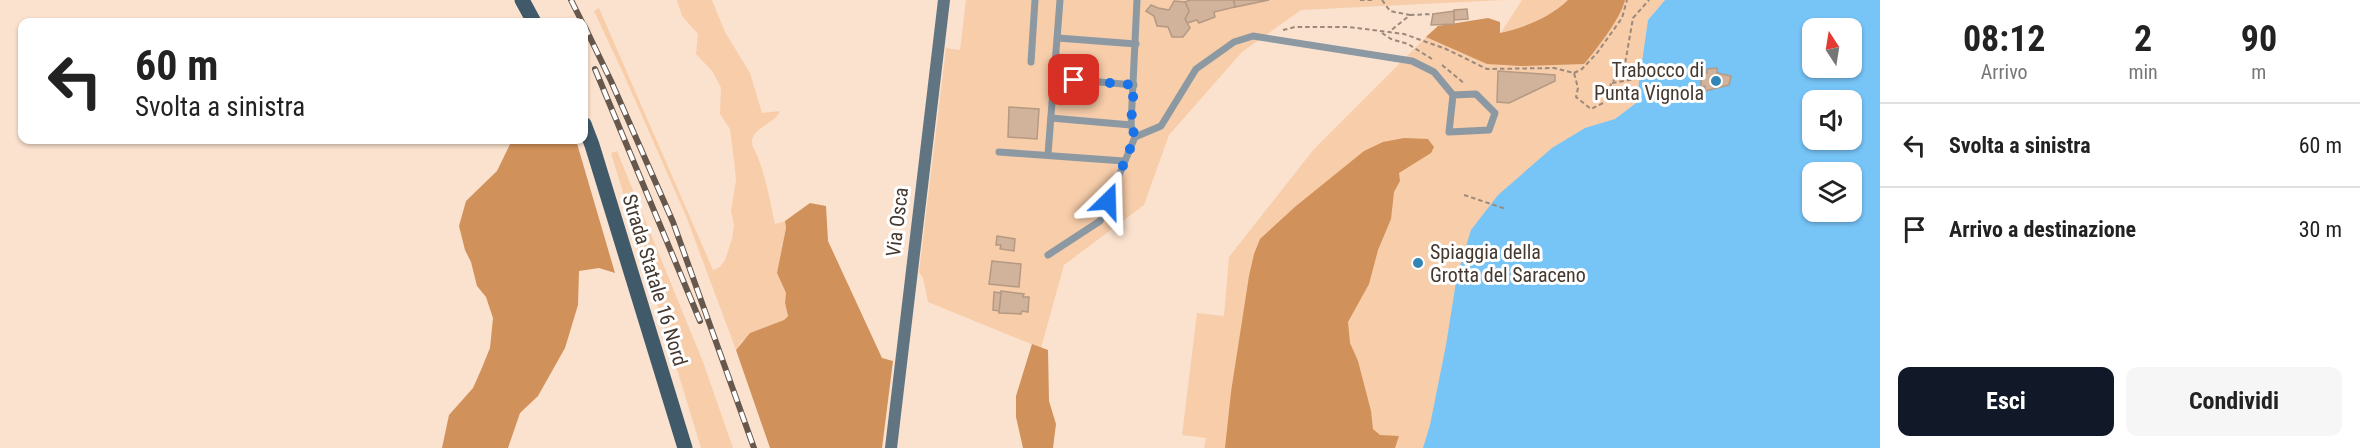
<!DOCTYPE html>
<html lang="it">
<style>
:root{--surface:#fff;--page:#f6f6f6;--text:#222;--muted:#767676;--line:#e0e0e0;--accent:#111827}
body{margin:0;font-family:"Roboto Condensed",sans-serif;background:var(--page);color:var(--text);height:100vh;display:flex;flex-direction:column;font-size:22px;white-space:nowrap}
*{box-sizing:border-box;margin:0}
p{font-size:20px;color:var(--muted)}
.icon{flex:none;width:33px;height:33px;fill:none;stroke:currentColor;stroke-width:2;stroke-linecap:round;stroke-linejoin:round}
.map{position:relative;flex:1;overflow:hidden}
.panel{display:flex;flex-direction:column;background:var(--surface);width:480px}
.panel>*{flex:none}
.banner{position:absolute;left:18px;top:18px;width:570px;height:126px;border-radius:12px;box-shadow:0 2px 4px #0004;background:#fff;color:var(--text);overflow:hidden}
.needle{width:39px;rotate:348deg}
.buttons{position:absolute;left:1802px;top:18px;display:grid;gap:12px}
.buttons a{display:grid;place-items:center;width:60px;height:60px;border-radius:12px;background:var(--surface);box-shadow:0 2px 4px #0004;font-size:30px}
.pin{position:absolute;display:grid;place-items:center;width:51px;height:51px;color:#fff;margin:-26px;border-radius:12px;box-shadow:0 3px 9px #0006}
.me{position:absolute;width:66px;margin:-33px;rotate:22deg;stroke-linejoin:round;filter:drop-shadow(0 0 4px #0008)}
.turn{display:flex;align-items:center;gap:21px;height:126px;padding:0 18px;font-size:27px}
.turn .icon{width:78px;height:78px;stroke-width:2.5}
.turn b{display:block;font-size:42px;line-height:51px}
.eta{display:flex;justify-content:space-evenly;align-items:center;height:102px;text-align:center}
.eta b{font-size:36px;font-weight:700;line-height:42px}
.primary-button{display:flex;gap:12px;margin-top:auto;padding:12px 18px}
.primary-button a{flex:1;height:69px;border-radius:12px;background:var(--accent);color:#fff;font-size:24px;font-weight:700;line-height:69px;text-align:center}
.primary-button a+a{background:var(--page);color:var(--text)}
ul{padding:0;list-style:none}
li{display:flex;align-items:center;gap:18px;height:84px;padding:0 18px;border-top:2px solid var(--line)}
li div{flex:1}
li b{display:block;font-size:22px}
li em{font-style:normal}
main{display:flex;flex:1;min-height:0}
.map>svg:first-child{display:block}
.green{fill:#f7cdaa}
.forest{fill:#d1915a}
.water{fill:#77c4f7;fill-rule:evenodd}
.building{fill:#d1b39c;stroke:#b59982;stroke-width:1.5}
.lines{fill:none;stroke-linecap:round;stroke-linejoin:round}
.path{stroke:#9c897b;stroke-width:2;stroke-dasharray:4.5 3;stroke-linecap:butt}
.lane{stroke:#8c99a3;stroke-width:7}
.secondary{stroke:#607482;stroke-width:12}
.primary{stroke:#415a6a;stroke-width:15}
.rail-casing{stroke:#67584d;stroke-width:6}
.rail{stroke:#fff;stroke-width:4;stroke-dasharray:11;stroke-linecap:butt}
.route{stroke:#1a73e8;stroke-width:10;stroke-dasharray:0 18}
.poi-dot{fill:#3385b6;stroke:#fff;stroke-width:2}
.labels{text-anchor:middle;dominant-baseline:central;stroke-width:6;stroke-linejoin:round;paint-order:stroke}
.poi-label{font-size:20px;fill:#45392f;stroke:#fff;text-anchor:end}
.street-label{font-size:20px;fill:#45392f;stroke:#fff}
</style>
<main>
<div class="map">
<svg width="1880" height="448" viewBox="0 0 1880 448">
<rect width="100%" height="100%" fill="#fbe2cf"/>
<!-- green -->
<g class="green">
<path d="M677,0H712L725,32L750,73L762,113L780,111C774,124 759,125 753,137C750,143 754,149 757,155C766,177 770,201 775,224L785,221L786,228L777,273L786,293L785,303L788,315L784,320L742,341L736,350L686,216L624,75L594,11L599,8L713,270L720,267L725,260L732,239L734,225L731,211L736,180L735,169L730,129L720,114L721,88L713,72L696,54L698,34L682,16Z"/>
<polygon points="966,0 1504,0 1301,10 1242,52 1169,135 1144,205 1064,265 1041,348 928,302 923,278 919,272 946,48 960,50"/>
<polygon points="1522,0 1665,0 1648,20 1636,103 1615,119 1430,425 1424,448 1204,448 1206,438 1182,435 1197,313 1224,316 1229,257 1314,149 1432,31 1496,40"/>
<polygon points="617,151 703,362 733,448 701,448 611,153"/>
</g>
<!-- forest -->
<g class="forest">
<path d="M1568,0H1625C1621,18 1596,50 1584,64L1521,66L1487,64L1426,37L1438,26L1488,18L1500,22V33C1526,27 1549,18 1568,0Z"/>
<polygon points="1404,138 1428,139 1434,147 1431,153 1399,173 1400,181 1394,192 1391,219 1378,250 1369,284 1348,322 1350,343 1358,361 1371,411 1373,429 1380,435 1399,436 1395,448 1225,448 1231,392 1249,276 1254,254 1260,239 1296,206 1364,151 1383,142"/>
<polygon points="512,140 576,140 615,273 599,268 579,271 578,305 565,348 538,396 520,413 508,448 442,448 449,415 473,388 481,370 490,348 493,318 486,297 477,286 471,262 465,250 459,226 466,201 497,171"/>
<polygon points="810,203 826,206 828,241 882,358 893,361 882,448 770,448 736,350 750,333 784,320 788,316 785,303 786,293 777,273 786,228 785,221"/>
<polygon points="1032,344 1048,350 1049,401 1056,424 1053,448 1023,448 1016,417 1016,396"/>
</g>
<!-- water -->
<path class="water" d="M1665,0H1880V448H1423L1430,425L1446,345L1457,276L1471,230L1498,195L1552,148L1585,128L1615,119L1636,103L1648,20ZM1812,28H1851V68H1812ZM1812,100H1851V140H1812ZM1812,172H1851V212H1812Z"/>
<!-- building -->
<g class="building">
<polygon points="1190,0 1234,0 1235,7 1214,12 1215,17 1199,23 1197,20 1187,23 1185,19 1189,11 1185,2"/>
<polygon points="1234,0 1269,0 1235,7"/>
<polygon points="1174,1 1185,2 1189,11 1185,19 1190,28 1183,37 1172,37 1168,27 1157,26 1154,16 1146,11 1151,5 1158,8 1169,10"/>
<polygon points="1467,9 1468,19 1454,20 1454,10"/>
<polygon points="1454,11 1454,24 1431,25 1433,14"/>
<polygon points="1717,68 1717,73 1731,76 1729,85 1705,91 1705,86 1701,87 1701,72 1707,73 1707,69"/>
<polygon points="1498,71 1555,75 1555,81 1509,103 1497,102"/>
<polygon points="1009,107 1039,109 1037,139 1008,137"/>
<polygon points="997,236 1015,239 1014,251 1000,249 1001,245 996,245"/>
<polygon points="992,261 1021,264 1019,287 989,284"/>
<polygon points="1001,291 1024,294 1023,297 1029,297 1028,312 1022,311 1021,314 999,313"/>
<polygon points="994,292 1001,293 999,311 993,310"/>
</g>
<g class="lines">
<!-- path -->
<g class="path">
<polyline points="1360,0 1372,0"/>
<polyline points="1382,0 1390,11 1410,15 1389,32"/>
<polyline points="1410,15 1433,14"/>
<polyline points="1283,30 1295,27 1349,27 1404,34 1446,49 1487,69 1554,68 1574,73 1578,88 1576,97 1591,109 1607,101 1611,84 1625,64 1633,18 1649,0"/>
<polyline points="1382,33 1391,39 1408,44 1432,59"/>
<polyline points="1442,65 1465,84"/>
<polyline points="1574,73 1582,69 1597,53 1622,18 1627,0"/>
<polyline points="1612,83 1672,73 1701,73"/>
<polyline points="1464,195 1506,209"/>
</g>
<!-- lane -->
<g class="lane">
<polyline points="1058,38 1136,44"/>
<polyline points="1031,62 1035,0"/>
<polyline points="1054,78 1134,85"/>
<polyline points="1051,118 1131,125"/>
<polyline points="1135,137 1161,126 1196,69 1234,42 1253,36 1412,61 1434,72 1453,95 1449,132 1489,130 1495,113 1476,94 1453,95"/>
<polyline points="999,152 1124,161"/>
<polyline points="1048,154 1060,0"/>
<polyline points="1048,255 1100,221 1135,137 1131,125 1137,0"/>
</g>
<!-- secondary -->
<polyline class="secondary" points="891,448 944,0"/>
<!-- primary -->
<g class="primary">
<polyline points="522,0 534,22"/>
<polyline points="584,124 592,145 685,448"/>
</g>
<defs>
<g id="rail">
<polyline points="571,0 582,22"/>
<polyline points="584,25 611,81 673,222 754,448"/>
<polyline points="595,69 700,321"/>
</g>
</defs>
<!-- rail casing -->
<use href="#rail" class="rail-casing"/>
<!-- rail -->
<use href="#rail" class="rail"/>
</g>
<g class="lines">
<!-- route -->
<polyline class="route" points="1074,80 1134,85 1131,124 1135,137 1108,201"/>
</g>
<!-- markers -->
<g class="poi-dot">
<circle cx="1716" cy="81" r="6"/>
<circle cx="1418" cy="263" r="6"/>
</g>
<g class="labels">
<!-- poi labels -->
<g class="poi-label">
<text x="1704" y="70">Trabocco di<tspan x="1704" dy="23">Punta Vignola</tspan></text>
<text x="1430" y="252" text-anchor="start">Spiaggia della<tspan x="1430" dy="23">Grotta del Saraceno</tspan></text>
</g>
<!-- street labels -->
<g class="street-label">
<text transform="translate(897 222) rotate(-83)">Via Osca</text>
<text transform="translate(655 280) rotate(73)">Strada Statale 16 Nord</text>
</g>
</g>
</svg>
<div class="buttons">
<a><svg class="needle" viewBox="-14 -14 28 28"><path d="M0-13l5 13h-10z" fill="#e53935"/><path d="M0 13l5-13h-10z" fill="#767676"/></svg></a>
<a><svg class="icon" aria-label="sound" viewBox="0 0 24 24"><path d="M4 9h4l5-4v14l-5-4H4zM17 9q2 3 0 6"/></svg></a>
<a><svg class="icon" aria-label="layers" viewBox="0 0 24 24"><path d="M12 4l9 5-9 5-9-5zM3 14l9 5 9-5"/></svg></a>
</div>
<div class="pin" style="left:1074px;top:80px;background:#d93025"><svg class="icon" aria-label="arrive" viewBox="0 0 24 24"><path d="M6 21V4h12l-3 4 3 4H6"/></svg></div>
<svg class="me" style="left:1108px;top:201px" viewBox="-20 -20 40 40"><path d="M0-17L14 15 0 8-14 15z" fill="#1a73e8" stroke="#fff" stroke-width="4"/></svg>
<div class="banner">
<div class="turn"><svg class="icon" aria-label="left" viewBox="0 0 24 24"><path d="M17 20v-9H6M10 6l-5 5 5 5"/></svg><div><b>60 m</b>Svolta a sinistra</div></div>
</div>
</div>
<section class="panel">
<div class="eta">
<div><b>08:12</b><p>Arrivo</p></div>
<div><b>2</b><p>min</p></div>
<div><b>90</b><p>m</p></div>
</div>
<ul>
<li><svg class="icon" aria-label="left" viewBox="0 0 24 24"><path d="M17 20v-9H6M10 6l-5 5 5 5"/></svg><div><b>Svolta a sinistra</b></div><em>60 m</em></li>
<li><svg class="icon" aria-label="arrive" viewBox="0 0 24 24"><path d="M6 21V4h12l-3 4 3 4H6"/></svg><div><b>Arrivo a destinazione</b></div><em>30 m</em></li>
</ul>
<div class="primary-button"><a>Esci</a><a>Condividi</a></div>
</section>
</main>
